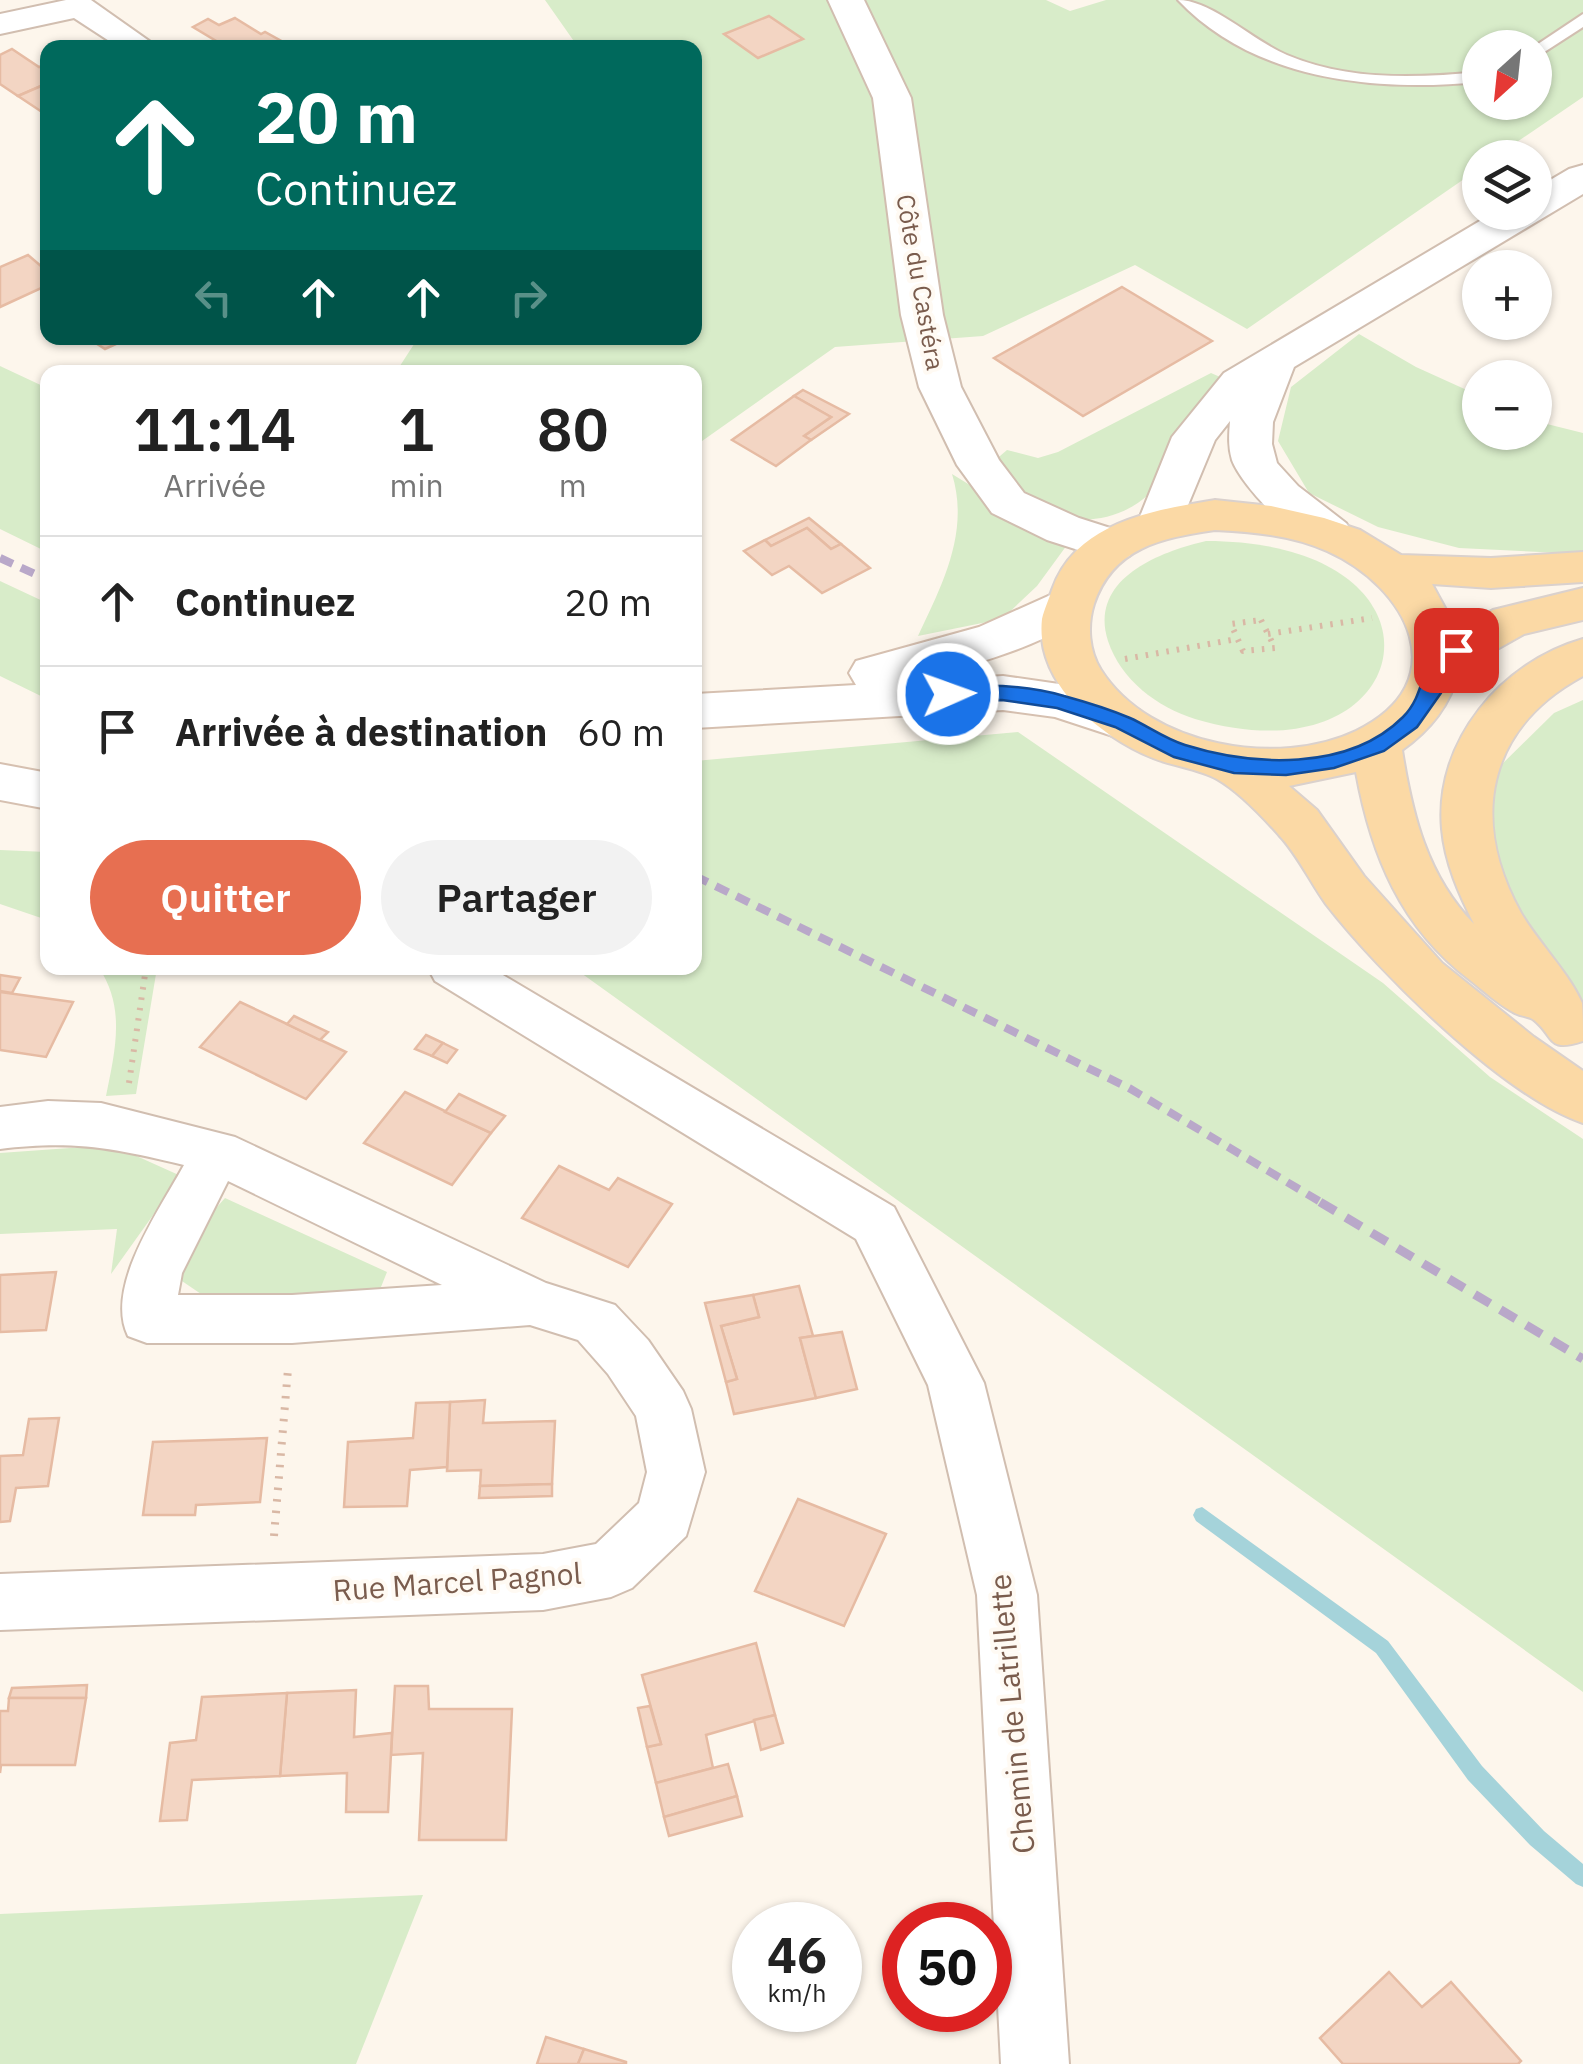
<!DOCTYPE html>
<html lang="fr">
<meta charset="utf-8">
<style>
:root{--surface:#fff;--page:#f2f2f2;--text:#222;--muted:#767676;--line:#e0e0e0;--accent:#e76f51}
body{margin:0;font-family:"IBM Plex Sans",sans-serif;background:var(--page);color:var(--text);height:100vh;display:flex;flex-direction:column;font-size:38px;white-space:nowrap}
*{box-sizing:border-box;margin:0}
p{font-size:32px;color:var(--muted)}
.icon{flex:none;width:55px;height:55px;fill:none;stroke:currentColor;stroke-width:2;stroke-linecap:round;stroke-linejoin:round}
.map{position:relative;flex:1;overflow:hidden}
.sheet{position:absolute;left:40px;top:365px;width:662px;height:610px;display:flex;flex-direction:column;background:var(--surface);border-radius:20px;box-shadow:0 2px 8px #0004}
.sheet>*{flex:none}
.banner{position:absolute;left:40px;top:40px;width:662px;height:305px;border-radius:20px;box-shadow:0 2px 8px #0004;background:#00695c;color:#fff;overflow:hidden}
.needle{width:65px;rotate:207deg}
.tools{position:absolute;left:1462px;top:30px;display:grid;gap:20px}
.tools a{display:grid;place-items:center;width:90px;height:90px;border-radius:50%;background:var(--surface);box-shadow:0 2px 8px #0004;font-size:50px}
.speed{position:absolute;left:732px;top:1902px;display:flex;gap:20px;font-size:50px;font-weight:700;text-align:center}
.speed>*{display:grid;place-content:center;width:130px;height:130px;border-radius:50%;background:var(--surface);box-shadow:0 2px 8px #0004;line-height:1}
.speed small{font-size:25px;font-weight:400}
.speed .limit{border:15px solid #d22;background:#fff;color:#111}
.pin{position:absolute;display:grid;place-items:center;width:85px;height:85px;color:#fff;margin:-42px;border-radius:20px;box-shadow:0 5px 15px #0006}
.me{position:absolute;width:110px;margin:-55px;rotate:88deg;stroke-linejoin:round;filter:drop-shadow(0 0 8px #0008)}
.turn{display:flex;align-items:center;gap:35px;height:210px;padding:0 50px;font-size:45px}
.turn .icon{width:130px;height:130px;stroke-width:2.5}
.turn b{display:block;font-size:70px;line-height:85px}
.lanes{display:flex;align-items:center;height:95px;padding:0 50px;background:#0003;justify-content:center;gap:50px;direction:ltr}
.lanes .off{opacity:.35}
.eta{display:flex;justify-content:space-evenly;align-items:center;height:170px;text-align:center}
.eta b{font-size:60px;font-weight:600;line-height:70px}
.primary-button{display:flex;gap:20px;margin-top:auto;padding:20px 50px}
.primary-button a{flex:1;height:115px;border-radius:60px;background:var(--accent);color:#fff;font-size:40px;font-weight:600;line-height:115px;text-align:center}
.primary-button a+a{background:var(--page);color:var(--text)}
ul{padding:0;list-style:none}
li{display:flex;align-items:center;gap:30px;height:130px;padding:0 50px;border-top:2px solid var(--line)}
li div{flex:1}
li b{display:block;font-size:38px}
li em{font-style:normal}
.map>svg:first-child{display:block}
.green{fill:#d8ecc9;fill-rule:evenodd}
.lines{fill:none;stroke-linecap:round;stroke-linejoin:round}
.stream{fill:#a5d3da;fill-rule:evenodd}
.building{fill:#f3d5c3;stroke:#e6bba3;stroke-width:2.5}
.service-casing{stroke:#d1beb0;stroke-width:4}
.minor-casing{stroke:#d1beb0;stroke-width:4}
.tertiary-casing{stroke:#d1beb0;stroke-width:4}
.secondary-casing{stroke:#d6c0b0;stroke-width:4}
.primary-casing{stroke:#dad1cd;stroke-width:4}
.path-far1{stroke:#d9b8a5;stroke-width:6;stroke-dasharray:2.5 8;stroke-linecap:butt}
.path{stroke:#d9b8a5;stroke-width:8;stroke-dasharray:2.5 9;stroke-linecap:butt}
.service{fill:#fff;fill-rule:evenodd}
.minor{fill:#fff;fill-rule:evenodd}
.tertiary{fill:#fff;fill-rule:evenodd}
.secondary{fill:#fff;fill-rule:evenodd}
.primary{fill:#fbd9a5;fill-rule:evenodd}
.rail-far1{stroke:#b9a8c9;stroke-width:8;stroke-dasharray:14 9;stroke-linecap:butt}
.rail{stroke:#b9a8c9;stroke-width:9;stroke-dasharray:18 12;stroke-linecap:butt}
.route{fill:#1a73e8;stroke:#114b97;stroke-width:2.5}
.labels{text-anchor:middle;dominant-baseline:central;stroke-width:8;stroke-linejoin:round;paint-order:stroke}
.far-street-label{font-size:25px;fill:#7a5c4d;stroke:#fffaf3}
.street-label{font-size:30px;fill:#7a5c4d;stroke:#fffaf3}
</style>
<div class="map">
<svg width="1583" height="2064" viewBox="0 0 1583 2064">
<rect width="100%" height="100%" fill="#fdf6ec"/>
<!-- green -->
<g class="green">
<path d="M545,0H1046L1070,11L1106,0H1583V97L1495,157L1480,158V168L1247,329L1135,265L983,336L835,347L695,446V372H396L418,338H695V48L578,47ZM1480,48H1535V102H1480Z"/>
<polygon points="1359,334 1416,367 1480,396 1480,432 1535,432 1535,421 1583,433 1583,554 1459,548 1378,527 1309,493 1278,441 1291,387"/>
<polygon points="0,366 47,388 47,552 0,529"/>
<path d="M1211,373L1227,380C1207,410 1173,471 1149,494C1116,525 1064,528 1028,502C1015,493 1004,475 993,462L1007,450L1038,458L1058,452Z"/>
<path d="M952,474L1067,545L1037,586L1002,619L918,636C942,585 970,532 952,474Z"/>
<path d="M1206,541C1469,541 1420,786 1195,719C1157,707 1121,680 1108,641C1088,579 1159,552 1206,541Z"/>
<polygon points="0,581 47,603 47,699 0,676"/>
<polygon points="1583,700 1583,1006 1575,1003 1473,892 1495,771 1554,713"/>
<polygon points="1018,732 1383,983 1490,1077 1583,1139 1583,1692 574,968 695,968 695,761"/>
<polygon points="0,850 47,852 47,920 0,904"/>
<path d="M99,968H157L136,1094L106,1096C115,1051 126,1008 99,968Z"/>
<polygon points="112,1145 181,1176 111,1274 117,1229 0,1234 0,1153"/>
<polygon points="225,1198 387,1272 379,1292 201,1294 179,1279 200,1226"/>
<polygon points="423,1895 356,2064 0,2064 0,1914"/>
</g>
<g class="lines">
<!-- stream -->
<polygon class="stream" points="1202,1507 1388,1641 1482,1766 1544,1831 1583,1864 1583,1887 1576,1884 1530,1845 1468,1780 1376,1653 1196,1521 1193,1515 1196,1509"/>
</g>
<!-- building -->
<g class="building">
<polygon points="769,16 803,39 758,58 724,34"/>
<polygon points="235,18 261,34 265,32 285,43 276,48 228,48 193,27 208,19 219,25"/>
<polygon points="12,49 39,67 48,64 48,83 18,96 0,84 0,55"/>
<polygon points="48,83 48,116 18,96"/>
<polygon points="28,255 48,272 48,285 0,307 0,267"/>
<polygon points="1122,287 1212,341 1083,416 994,358"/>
<polygon points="88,338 129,338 105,349"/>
<polygon points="803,390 849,414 811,440 804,436 831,417 794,396"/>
<polygon points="794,396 831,417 804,436 811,440 776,466 732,440"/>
<polygon points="809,518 841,544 831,549 807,528 771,546 765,540"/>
<polygon points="807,528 831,549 841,544 870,568 822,593 789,566 772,575 744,551 765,540 771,546"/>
<polygon points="0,975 20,978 12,993 0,991"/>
<polygon points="0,992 73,1002 46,1057 0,1050"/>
<polygon points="240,1002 287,1024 346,1052 306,1099 200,1047"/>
<polygon points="294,1016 328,1032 320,1040 287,1024"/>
<polygon points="426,1035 443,1043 432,1056 415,1049"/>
<polygon points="443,1043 457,1050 447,1063 432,1056"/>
<polygon points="405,1092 491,1133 452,1185 364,1143"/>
<polygon points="459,1094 505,1116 491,1133 445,1112"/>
<polygon points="559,1166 609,1190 618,1178 672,1204 628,1267 522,1218"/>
<polygon points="56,1272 46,1330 0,1332 0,1275"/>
<polygon points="799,1286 813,1336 800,1338 816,1398 734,1414 726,1382 737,1379 721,1326 759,1317 753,1295"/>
<polygon points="753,1295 759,1317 721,1326 737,1379 726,1382 705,1303"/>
<polygon points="842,1332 857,1389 816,1398 800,1338"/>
<polygon points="485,1400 483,1423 555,1421 552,1484 480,1486 481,1470 447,1471 450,1402"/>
<polygon points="450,1402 447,1467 410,1470 407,1506 344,1507 348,1442 413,1438 416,1403"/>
<polygon points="59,1418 48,1486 16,1488 10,1521 0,1522 0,1456 23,1455 29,1419"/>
<polygon points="267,1438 260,1502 196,1505 195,1515 143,1515 153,1442"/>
<polygon points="552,1484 552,1496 479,1498 480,1486"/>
<polygon points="798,1499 886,1534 844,1626 755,1591"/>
<polygon points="756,1643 775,1715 706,1735 713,1768 656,1783 647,1747 661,1744 642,1675"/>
<polygon points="87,1685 86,1698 9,1698 12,1688"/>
<polygon points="395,1686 428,1686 429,1709 512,1709 506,1840 419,1840 423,1753 391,1755"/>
<polygon points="356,1690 354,1737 392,1733 388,1812 346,1812 347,1773 280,1776 287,1693"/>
<polygon points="287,1693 280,1776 192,1780 187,1820 160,1821 170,1743 196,1740 202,1697"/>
<polygon points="9,1698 86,1698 75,1765 1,1765 0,1773 0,1711 8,1711"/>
<polygon points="650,1706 661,1744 647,1747 638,1708"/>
<polygon points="775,1715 783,1743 761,1750 754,1720"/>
<polygon points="728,1764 737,1796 664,1817 656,1783"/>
<polygon points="737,1796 742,1816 669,1836 664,1817"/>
<polygon points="1389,1972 1422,2007 1451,1982 1521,2061 1518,2064 1343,2064 1320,2038"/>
<polygon points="546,2037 584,2049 578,2064 537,2064"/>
<polygon points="584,2049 626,2062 626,2064 578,2064"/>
</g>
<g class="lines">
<defs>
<g id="service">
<path d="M1178,0C1212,0 1253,41 1287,55C1348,81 1416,78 1480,72V82C1375,92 1255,81 1178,0Z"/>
<polygon points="1583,14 1583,27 1535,58 1532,48"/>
</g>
<g id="minor">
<polygon points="66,0 91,0 159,48 120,48 74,18 0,34 0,14"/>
<polygon points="428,968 491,968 894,1207 984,1383 1037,1595 1069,2064 1001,2064 977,1595 928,1385 856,1239 435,981"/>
<path d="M48,1101L101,1103L235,1137L546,1283L615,1305L648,1340L683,1391L691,1409L705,1472L686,1536L632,1588L611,1597L543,1610L0,1630V1574L543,1554L596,1544L639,1503L647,1472L636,1416L608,1374L578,1340L530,1325L292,1343H147L128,1336C104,1287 160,1209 184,1165C114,1148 72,1140 0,1149V1107ZM228,1181L442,1285L292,1295H178L182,1273Z"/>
</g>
<g id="tertiary">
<polygon points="828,0 864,0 911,98 943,315 961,387 999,460 1024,493 1079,518 1129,534 1136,545 1129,556 1113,560 1097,556 1047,540 992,513 957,465 919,387 901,315 873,98"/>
<path d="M1583,165V194L1294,367L1273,422L1272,444L1277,463L1298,486L1346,523L1353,534L1346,545C1341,546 1336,549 1331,549C1301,549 1242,487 1232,460C1228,447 1229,435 1230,421L1215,440L1176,534L1160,539L1144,534L1137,524L1172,437L1224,373L1495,212H1535V189L1569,169Z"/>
</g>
<g id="secondary">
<path d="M1066,588L1083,593L1090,604C1065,644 952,670 907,682L1003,676L1059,684L1139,710L1147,722L1139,734L1122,739L1055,717L1003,710L695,728V694L856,685L849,673L856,661L979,627Z"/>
<polygon points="0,764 48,773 48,809 0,800"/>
</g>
<path id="primary" d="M1215,500L1271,506L1324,518L1360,530L1401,555L1491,558L1583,552V582L1491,588L1432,584L1457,630L1493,610L1583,588V620L1524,634L1458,671C1452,704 1429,731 1402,750C1412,814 1427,876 1474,924C1459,894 1445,863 1442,829C1434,741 1502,662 1583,639V676C1487,728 1469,819 1521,913C1538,942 1569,973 1582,1003C1583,1013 1583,1030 1583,1041C1547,1053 1555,1037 1534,1020C1529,1016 1519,1016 1513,1012C1498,1004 1484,991 1470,980C1401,928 1371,855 1356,772L1289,786L1317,810L1364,876L1442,963L1534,1037L1583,1071V1123C1503,1096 1378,971 1326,904C1310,882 1298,855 1279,835C1263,817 1238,791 1217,779C1199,769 1173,766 1153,758C1099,736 1035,683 1042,619C1044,610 1049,599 1052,590C1075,522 1154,510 1215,500ZM1215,530C1253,532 1292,535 1327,551C1408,587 1457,682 1356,731C1279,768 1150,747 1101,670C1089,651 1087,626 1094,604C1113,547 1162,538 1215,530Z"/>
</defs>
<!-- service casing -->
<use href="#service" class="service-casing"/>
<!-- minor casing -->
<use href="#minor" class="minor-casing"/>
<!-- tertiary casing -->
<use href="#tertiary" class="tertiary-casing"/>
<!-- secondary casing -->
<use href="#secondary" class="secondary-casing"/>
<!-- primary casing -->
<use href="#primary" class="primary-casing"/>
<!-- path-far1 -->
<g class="path-far1">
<polygon points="1261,620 1275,648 1243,651 1231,624"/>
<polyline points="1268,634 1372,618"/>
<polyline points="1125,659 1237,639"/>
<polyline points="129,1083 146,968"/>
</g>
<!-- path -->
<polyline class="path" points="274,1536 288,1369"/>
<!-- service -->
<use href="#service" class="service"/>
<!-- minor -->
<use href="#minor" class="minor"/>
<!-- tertiary -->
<use href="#tertiary" class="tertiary"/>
<!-- secondary -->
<use href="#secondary" class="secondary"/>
<!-- primary -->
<use href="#primary" class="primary"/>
<!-- rail-far1 -->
<g class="rail-far1">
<polyline points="0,558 48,580"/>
<polyline points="695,876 1129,1088 1324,1204"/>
</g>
<!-- rail -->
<polyline class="rail" points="1320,1202 1583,1359"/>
</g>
<!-- route -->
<path class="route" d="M1456,643L1466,650L1448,664L1441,693L1417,727L1384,751L1334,768L1286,775L1234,773L1174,757L1115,727L1057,708L1002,700L948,701L938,694C946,684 960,687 973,686C1003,685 1035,687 1064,696C1086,702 1109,709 1130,718C1148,726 1165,739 1185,745C1252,766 1348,772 1403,717C1421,699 1421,677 1432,656Z"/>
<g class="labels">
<!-- far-street labels -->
<g class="far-street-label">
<text transform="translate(921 282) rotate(80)">Côte du Castéra</text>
</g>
<!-- street labels -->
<g class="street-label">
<text transform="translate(457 1581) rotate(-4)">Rue Marcel Pagnol</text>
<text transform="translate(1011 1714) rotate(-95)">Chemin de Latrillette</text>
</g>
</g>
</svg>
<div class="tools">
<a><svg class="needle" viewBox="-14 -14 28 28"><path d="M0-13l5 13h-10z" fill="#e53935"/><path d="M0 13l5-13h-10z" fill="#767676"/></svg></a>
<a><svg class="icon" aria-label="layers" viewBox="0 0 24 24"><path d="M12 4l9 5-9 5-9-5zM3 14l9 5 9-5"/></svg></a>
<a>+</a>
<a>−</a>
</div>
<div class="speed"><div>46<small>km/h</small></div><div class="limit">50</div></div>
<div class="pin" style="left:1456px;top:650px;background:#d93025"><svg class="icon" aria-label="arrive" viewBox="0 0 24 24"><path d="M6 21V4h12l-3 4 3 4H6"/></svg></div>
<svg class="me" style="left:948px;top:694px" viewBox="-20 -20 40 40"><circle r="17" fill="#1a73e8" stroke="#fff" stroke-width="3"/><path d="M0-11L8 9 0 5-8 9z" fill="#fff"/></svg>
<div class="banner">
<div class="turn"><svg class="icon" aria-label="ahead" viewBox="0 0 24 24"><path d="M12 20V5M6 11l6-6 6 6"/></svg><div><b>20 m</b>Continuez</div></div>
<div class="lanes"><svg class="icon off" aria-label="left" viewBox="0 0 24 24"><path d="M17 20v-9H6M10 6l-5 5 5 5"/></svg><svg class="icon" aria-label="ahead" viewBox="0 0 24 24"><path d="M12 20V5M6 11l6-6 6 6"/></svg><svg class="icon" aria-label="ahead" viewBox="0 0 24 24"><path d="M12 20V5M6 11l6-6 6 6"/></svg><svg class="icon off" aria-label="right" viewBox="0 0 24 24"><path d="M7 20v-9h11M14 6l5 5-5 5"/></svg></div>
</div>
<section class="sheet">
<div class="eta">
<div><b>11:14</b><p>Arrivée</p></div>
<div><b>1</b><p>min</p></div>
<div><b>80</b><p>m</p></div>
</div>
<ul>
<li><svg class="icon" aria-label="ahead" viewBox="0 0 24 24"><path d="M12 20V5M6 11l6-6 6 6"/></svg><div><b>Continuez</b></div><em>20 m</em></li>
<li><svg class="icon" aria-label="arrive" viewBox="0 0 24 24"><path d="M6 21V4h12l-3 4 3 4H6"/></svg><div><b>Arrivée à destination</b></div><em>60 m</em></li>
</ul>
<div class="primary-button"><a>Quitter</a><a>Partager</a></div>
</section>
</div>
